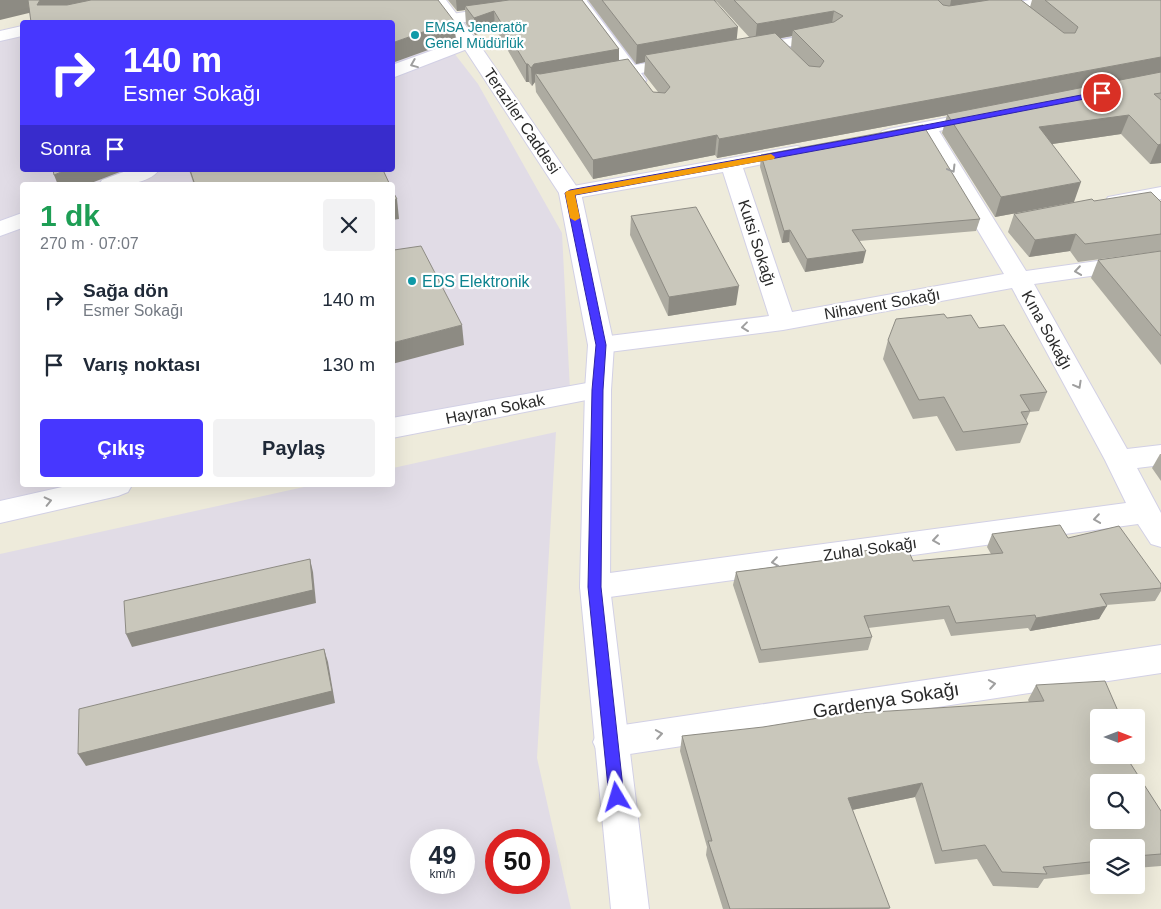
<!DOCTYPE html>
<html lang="tr">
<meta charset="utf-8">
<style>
:root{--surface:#fff;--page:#f2f2f3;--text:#1f2937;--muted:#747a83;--accent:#4737ff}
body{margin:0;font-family:Arial,sans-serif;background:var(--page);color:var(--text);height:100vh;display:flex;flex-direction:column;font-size:19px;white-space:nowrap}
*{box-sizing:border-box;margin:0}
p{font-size:16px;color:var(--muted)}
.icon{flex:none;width:28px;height:28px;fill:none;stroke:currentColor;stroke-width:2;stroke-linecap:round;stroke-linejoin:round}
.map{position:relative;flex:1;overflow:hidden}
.sheet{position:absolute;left:20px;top:182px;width:375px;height:305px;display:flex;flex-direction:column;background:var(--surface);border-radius:5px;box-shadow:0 5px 20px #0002}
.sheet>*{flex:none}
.hud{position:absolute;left:20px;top:20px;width:375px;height:152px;border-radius:5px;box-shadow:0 5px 20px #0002;background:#4737ff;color:#fff;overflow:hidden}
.needle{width:32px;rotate:90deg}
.controls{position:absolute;left:1090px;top:709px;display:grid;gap:10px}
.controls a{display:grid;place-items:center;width:55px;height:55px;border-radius:5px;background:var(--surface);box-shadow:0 5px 20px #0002;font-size:25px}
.speed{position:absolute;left:410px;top:829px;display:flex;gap:10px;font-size:25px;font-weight:700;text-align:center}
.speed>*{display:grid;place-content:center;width:65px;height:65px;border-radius:50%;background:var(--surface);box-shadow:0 5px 20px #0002;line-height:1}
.speed small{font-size:12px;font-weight:400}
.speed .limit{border:8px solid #d22;background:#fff;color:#111}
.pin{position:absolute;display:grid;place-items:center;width:42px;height:42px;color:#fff;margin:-21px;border:2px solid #fff;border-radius:50%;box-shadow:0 1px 5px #0007}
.me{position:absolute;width:55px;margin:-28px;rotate:353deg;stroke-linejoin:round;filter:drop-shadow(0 0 4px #0008)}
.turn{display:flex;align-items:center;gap:18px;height:105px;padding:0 20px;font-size:22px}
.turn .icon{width:65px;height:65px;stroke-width:2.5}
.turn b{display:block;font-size:35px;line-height:42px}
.then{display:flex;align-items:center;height:48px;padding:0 20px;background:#0003;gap:10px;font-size:19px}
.round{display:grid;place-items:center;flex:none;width:52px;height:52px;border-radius:5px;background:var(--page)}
.overview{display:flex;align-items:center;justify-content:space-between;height:85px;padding:0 20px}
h1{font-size:30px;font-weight:800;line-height:38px;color:#1e9e55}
.button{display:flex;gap:10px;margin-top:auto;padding:10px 20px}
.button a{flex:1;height:58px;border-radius:5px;background:var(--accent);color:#fff;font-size:20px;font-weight:800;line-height:58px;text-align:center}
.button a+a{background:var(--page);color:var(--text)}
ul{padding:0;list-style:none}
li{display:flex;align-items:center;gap:15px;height:65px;padding:0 20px}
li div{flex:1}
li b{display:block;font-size:19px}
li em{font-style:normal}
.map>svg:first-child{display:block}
.industrial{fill:#e1dce6;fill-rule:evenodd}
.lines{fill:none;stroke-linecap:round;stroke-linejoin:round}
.lane-casing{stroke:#d2d0e5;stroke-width:3}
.street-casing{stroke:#d2d0e5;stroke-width:2}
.secondary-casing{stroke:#d2d0e5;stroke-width:2}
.lane{fill:#fff;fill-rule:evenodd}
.street{fill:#fff;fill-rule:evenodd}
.secondary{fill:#fff;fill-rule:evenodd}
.wall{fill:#adaba1;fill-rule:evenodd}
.shaded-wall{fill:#8d8b83}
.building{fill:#c9c7bb;stroke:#8d8b83;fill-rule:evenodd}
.oneway{stroke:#9f9f9f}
.route{fill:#4737ff;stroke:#2e24a6}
.slow{fill:#f59e0b}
.culture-dot{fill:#0f9aa8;stroke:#fff;stroke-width:2}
.labels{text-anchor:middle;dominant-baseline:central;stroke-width:4.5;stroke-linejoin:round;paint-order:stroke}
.far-culture-label{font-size:14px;fill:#0d838f;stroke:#fff;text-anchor:start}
.street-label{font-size:16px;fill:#2a2a2a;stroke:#fff}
.culture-label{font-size:16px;fill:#0d838f;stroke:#fff;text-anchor:start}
.near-street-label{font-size:19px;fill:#2a2a2a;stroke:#fff}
</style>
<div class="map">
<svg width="1161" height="909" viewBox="0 0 1161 909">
<rect width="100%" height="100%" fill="#eeebdb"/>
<!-- industrial -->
<g class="industrial">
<polygon points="413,0 478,84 562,233 570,390 393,428 392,185 22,185 22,485 125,485 0,512 0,41 22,35 22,170 392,170 392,22"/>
<path d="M556,432L537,758L571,909H0V554L313,485H392L393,468ZM421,840H464V882H421ZM496,840H539V882H496Z"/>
</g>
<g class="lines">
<defs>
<g id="lane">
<path d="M572,0H586L635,65L672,59L677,60L679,63L677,66L641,73L646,80L644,83C635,85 633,82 628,75L609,78L604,77L602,74L604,71L622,67Z"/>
<polygon points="1030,0 1062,0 1055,4 999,13 992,9 999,5"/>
<polygon points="820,33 825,34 827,37 825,40 757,52 752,51 750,48 752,45 757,44"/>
</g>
<g id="street">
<polygon points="543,0 587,0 584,4 578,5 452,24 446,23 443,19 446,15 452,14"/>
<polygon points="22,26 22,36 0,41 0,31"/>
<polygon points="469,37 475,38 478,42 475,46 392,78 392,65"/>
<polygon points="981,111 988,113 991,117 988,121 939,131 1026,271 1161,252 1161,266 1034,284 1127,449 1161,445 1161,465 1137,468 1161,513 1161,547 1151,544 1138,524 595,599 584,596 580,587 584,578 595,575 1126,503 1105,460 1012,288 783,330 601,353 592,351 588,345 592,339 601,337 769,316 723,172 570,199 562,198 559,193 562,188 797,146 804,148 807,152 804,156 743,168 792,312 1004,274 921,135 889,141 882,139 879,135 882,131 889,129"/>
<path d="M129,170H159C147,186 117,185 99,185L102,180Z"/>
<polygon points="1161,187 1161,199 1116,209 1108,207 1105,202 1108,197"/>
<polygon points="22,213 22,228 0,236 0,221"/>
<polygon points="598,381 607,384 611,390 607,396 392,438 392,418"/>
<polygon points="71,485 132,485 128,492 118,496 0,523 0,501"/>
<polygon points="1161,645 1161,673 610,757 598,753 593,742 598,731 610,727"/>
</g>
<polygon id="secondary" points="428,0 446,0 475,38 581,193 614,345 611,390 610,587 649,909 611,909 580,587 585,390 588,345 559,193 462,45"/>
</defs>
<!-- lane casing -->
<use href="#lane" class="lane-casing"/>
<!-- street casing -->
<use href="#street" class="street-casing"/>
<!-- secondary casing -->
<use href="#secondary" class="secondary-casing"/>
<!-- lane -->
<use href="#lane" class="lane"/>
<!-- street -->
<use href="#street" class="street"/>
<!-- secondary -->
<use href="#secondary" class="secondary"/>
</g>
<!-- wall -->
<g class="wall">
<path d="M448,0H582L619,49V61L653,92H658L644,74L645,62L636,64L588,0H1021L1030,7L1032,0H1161V163L1150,164L1121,134L1052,144L1074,202L995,217L942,133L947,115L717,158L715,155L593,179L536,92L535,82L532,86L529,82H526L495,28L475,35L466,24L465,10L457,11ZM715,1L717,2L750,38L737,40ZM792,36L791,48L798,56L780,38Z"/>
<polygon points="761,155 980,219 976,231 859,241 863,263 805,272 789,242 782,243 760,167"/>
<polygon points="189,170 383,170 390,185 194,185"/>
<polygon points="1094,201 1161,202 1161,251 1078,262 1070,251 1029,257 1008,232 1014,214"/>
<polygon points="631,216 736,305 668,316 630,235"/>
<polygon points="1161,251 1161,365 1091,278 1098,260"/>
<polygon points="947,318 979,328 1047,392 1039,411 1030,412 1026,421 1028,424 1020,443 956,451 937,416 913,419 883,359 888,340"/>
<polygon points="1160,454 1161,454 1161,481 1152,468"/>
<polygon points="992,534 1068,538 1161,584 1161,591 1155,601 1106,605 1099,619 1030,631 1028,628 951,636 944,619 868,628 872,637 868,650 759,663 733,585 736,572 855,556 856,552 913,561 991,554 987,547"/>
<polygon points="1036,685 1099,718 1161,811 1161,866 1136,868 1136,848 1099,848 1099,873 1044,879 1038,888 993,886 977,859 935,864 915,797 852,810 889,909 723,909 706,855 707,847 680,751 682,736 1029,702 1028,700"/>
</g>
<!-- shaded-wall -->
<g class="shaded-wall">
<polygon points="0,0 29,0 33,12 0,20"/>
<polygon points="40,0 114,0 48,16 37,5"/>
<polygon points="456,0 531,0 465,6 465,10 457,11"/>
<polygon points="951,0 1021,0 949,12"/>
<polygon points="494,11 495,28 475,35 474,18"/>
<polygon points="834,11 831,29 793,30 792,36 755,43 757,24"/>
<polygon points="454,21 456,40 392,63 392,43"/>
<polygon points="738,27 736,46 645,55 645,62 636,64 637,45"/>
<polygon points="619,49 619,67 540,81 535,73 535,82 532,86 531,68 534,64"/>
<polygon points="1161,57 1161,75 717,158 719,139"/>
<polygon points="526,64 528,64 529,82 526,82"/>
<polygon points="1129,115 1121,134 1032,147 1039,127"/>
<polygon points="717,135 715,155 593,179 593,160"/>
<polygon points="1161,144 1161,163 1150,164 1158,145"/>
<polygon points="66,170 125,170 86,185 58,185 54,175"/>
<polygon points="1081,182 1074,202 995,217 1001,197"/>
<polygon points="397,199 399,219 392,220 392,200"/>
<polygon points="790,230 789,242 782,243 784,231"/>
<polygon points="1076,234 1070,251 1029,257 1035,240"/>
<polygon points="866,251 863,263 805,272 807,259"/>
<polygon points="739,286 736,305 668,316 669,297"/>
<polygon points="462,325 464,345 392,364 392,343"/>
<polygon points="310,559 313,572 316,603 132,647 126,634"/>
<polygon points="1107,606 1099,619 1030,631 1036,618"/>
<polygon points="324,649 328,662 335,703 86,766 78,754"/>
<polygon points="922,783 915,797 842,812 848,798"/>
</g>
<!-- building -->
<g class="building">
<polygon points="28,0 40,0 37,5 67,5 91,0 438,0 454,21 392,43 392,22 31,22"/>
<polygon points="509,0 582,0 619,49 534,64 531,68 528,64 526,64 494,11 474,18 465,6"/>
<polygon points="602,0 714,0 738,27 637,45"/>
<polygon points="734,0 938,0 943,5 949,6 989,0 1021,0 1064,33 1075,33 1078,27 1045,0 1161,0 1161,57 719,139 717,135 593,160 535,73 540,74 628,59 653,92 665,93 670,87 645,55 775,33 809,66 820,67 824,61 793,30 834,22 843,16 834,11 757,24"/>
<polygon points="1161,72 1161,93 1154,94 1161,100 1161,144 1158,145 1129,115 1039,127 1081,182 1001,197 947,114"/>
<polygon points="923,125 980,219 852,230 866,251 807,259 790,230 784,231 761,155"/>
<polygon points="53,170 66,170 54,175"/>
<polygon points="190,170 383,170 390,185 195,185"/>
<polygon points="392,190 397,199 392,200"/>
<polygon points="1151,192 1161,202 1161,234 1085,244 1076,234 1035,240 1014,214 1092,199 1094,201"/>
<polygon points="696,207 739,286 669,297 631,216"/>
<polygon points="392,244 394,250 421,246 462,325 392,343"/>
<polygon points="1161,251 1161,336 1098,260"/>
<polygon points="944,314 947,318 971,315 979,328 1004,325 1047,392 1020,395 1030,411 1021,412 1028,424 963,432 944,397 919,400 888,340 896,319"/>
<polygon points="1060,525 1068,538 1119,526 1161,584 1161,588 1100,594 1107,606 1036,618 1035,615 956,623 949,606 864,616 872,637 761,650 736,572 858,556 856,552 906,545 913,561 1003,553 992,534"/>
<polygon points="310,559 313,590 126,634 124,601"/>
<polygon points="324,649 332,691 78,754 79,709"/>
<path d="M1105,681L1121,718H1099V755H1125L1161,811V854L1136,856V848H1099V861L1043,867L1047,874L1002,872L985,845L942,851L922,783L848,798L890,908L730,909L708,841H712L682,736L763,727L843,714L1044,701L1036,685ZM1099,782H1136V820H1099Z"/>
</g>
<!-- one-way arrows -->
<defs><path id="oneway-chevron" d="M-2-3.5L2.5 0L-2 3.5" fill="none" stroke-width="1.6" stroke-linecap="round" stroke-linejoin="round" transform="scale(1.25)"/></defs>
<g class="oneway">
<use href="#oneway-chevron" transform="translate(414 64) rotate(158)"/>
<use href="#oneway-chevron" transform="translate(952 169) rotate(59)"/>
<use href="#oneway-chevron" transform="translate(1078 271) rotate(172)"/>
<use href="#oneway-chevron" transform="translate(745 327) rotate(173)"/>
<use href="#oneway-chevron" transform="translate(1078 385) rotate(61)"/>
<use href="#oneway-chevron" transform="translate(48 501) rotate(-13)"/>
<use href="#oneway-chevron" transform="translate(1097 519) rotate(172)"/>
<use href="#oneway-chevron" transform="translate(936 540) rotate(172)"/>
<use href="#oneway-chevron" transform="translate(775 562) rotate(172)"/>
<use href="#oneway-chevron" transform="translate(992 684) rotate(-9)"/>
<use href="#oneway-chevron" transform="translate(659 734) rotate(-9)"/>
</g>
<!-- route -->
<polygon class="route" points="1102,91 1106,93 1105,95 868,141 575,195 606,345 603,390 601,587 624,797 622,802 617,804 612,802 609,797 588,587 592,390 596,345 565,193 570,190 868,136"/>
<!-- slow -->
<polygon class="slow" points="771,154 775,157 774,159 575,195 580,218 575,221 570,218 565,193 567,191"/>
<!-- markers -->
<g class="culture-dot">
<circle cx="415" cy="35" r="5"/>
<circle cx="412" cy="281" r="5"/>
</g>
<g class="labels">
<!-- far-culture labels -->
<g class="far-culture-label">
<text x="425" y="27">EMSA Jeneratör<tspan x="425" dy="16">Genel Müdürlük</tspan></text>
</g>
<!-- street labels -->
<g class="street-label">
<text transform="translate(522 121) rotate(56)">Teraziler Caddesi</text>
<text transform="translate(757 243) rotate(72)">Kutsi Sokağı</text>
<text transform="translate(882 304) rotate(-10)">Nihavent Sokağı</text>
<text transform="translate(1047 330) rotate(61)">Kına Sokağı</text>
<text transform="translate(495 409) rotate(-11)">Hayran Sokak</text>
<text transform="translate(870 549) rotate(-8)">Zuhal Sokağı</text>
</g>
<!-- culture labels -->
<g class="culture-label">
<text x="422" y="281">EDS Elektronik</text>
</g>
<!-- near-street labels -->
<g class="near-street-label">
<text transform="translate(886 700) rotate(-9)">Gardenya Sokağı</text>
</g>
</g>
</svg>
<div class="controls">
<a><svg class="needle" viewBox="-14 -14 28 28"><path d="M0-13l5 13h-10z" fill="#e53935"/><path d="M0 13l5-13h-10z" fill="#747a83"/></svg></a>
<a><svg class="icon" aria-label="search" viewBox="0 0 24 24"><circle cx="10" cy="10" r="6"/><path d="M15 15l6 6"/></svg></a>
<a><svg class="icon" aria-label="layers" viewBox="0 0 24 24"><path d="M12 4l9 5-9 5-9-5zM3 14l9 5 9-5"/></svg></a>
</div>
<div class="speed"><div>49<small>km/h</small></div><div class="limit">50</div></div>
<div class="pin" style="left:1102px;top:93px;background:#d93025"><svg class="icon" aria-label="arrive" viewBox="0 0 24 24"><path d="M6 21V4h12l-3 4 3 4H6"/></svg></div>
<svg class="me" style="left:617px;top:797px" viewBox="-20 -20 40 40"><path d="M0-17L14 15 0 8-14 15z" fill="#4737ff" stroke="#fff" stroke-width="4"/></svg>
<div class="hud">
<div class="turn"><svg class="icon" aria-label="right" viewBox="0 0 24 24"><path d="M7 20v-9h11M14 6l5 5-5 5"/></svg><div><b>140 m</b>Esmer Sokağı</div></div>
<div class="then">Sonra<svg class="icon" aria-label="arrive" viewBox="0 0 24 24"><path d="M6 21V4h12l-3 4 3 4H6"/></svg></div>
</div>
<section class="sheet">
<div class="overview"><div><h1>1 dk</h1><p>270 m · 07:07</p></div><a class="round"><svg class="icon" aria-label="close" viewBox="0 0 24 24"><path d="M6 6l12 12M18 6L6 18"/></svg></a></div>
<ul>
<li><svg class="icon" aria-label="right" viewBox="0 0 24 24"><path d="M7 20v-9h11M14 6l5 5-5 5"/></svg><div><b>Sağa dön</b><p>Esmer Sokağı</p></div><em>140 m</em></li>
<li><svg class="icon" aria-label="arrive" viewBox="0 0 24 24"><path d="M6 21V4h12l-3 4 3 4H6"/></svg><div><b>Varış noktası</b></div><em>130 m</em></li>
</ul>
<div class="button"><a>Çıkış</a><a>Paylaş</a></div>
</section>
</div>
